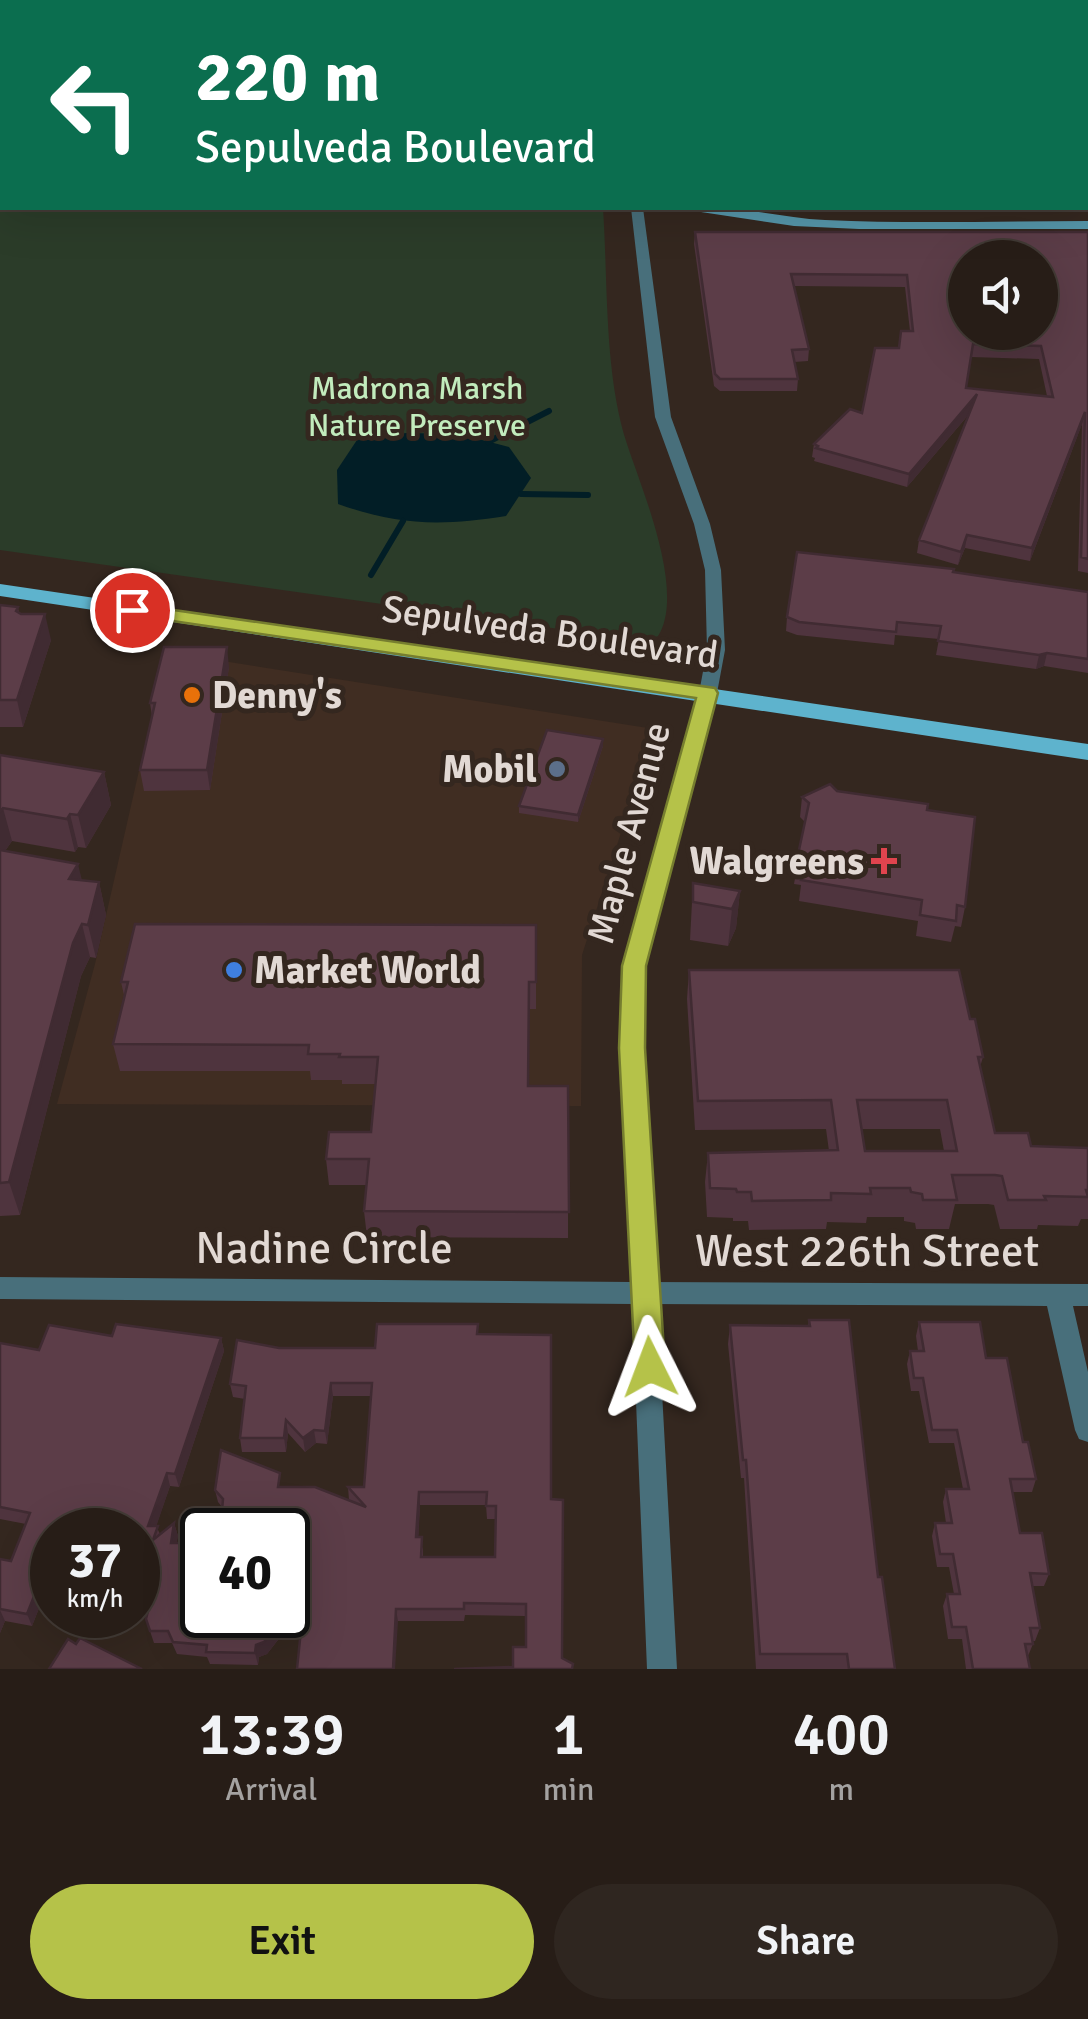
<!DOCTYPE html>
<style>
:root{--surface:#271d17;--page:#2f2620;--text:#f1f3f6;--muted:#a4a2a1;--line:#433b36;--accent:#b5c249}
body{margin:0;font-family:Signika,sans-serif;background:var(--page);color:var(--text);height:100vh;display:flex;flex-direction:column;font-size:38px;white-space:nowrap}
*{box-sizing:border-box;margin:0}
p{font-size:32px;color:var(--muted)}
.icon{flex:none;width:55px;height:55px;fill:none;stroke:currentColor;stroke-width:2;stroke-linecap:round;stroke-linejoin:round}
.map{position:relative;height:1669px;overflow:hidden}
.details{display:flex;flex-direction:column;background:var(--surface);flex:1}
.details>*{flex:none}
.banner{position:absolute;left:0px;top:0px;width:1090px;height:210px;box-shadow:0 10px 40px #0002,0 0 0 2px var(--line);background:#0b6e4f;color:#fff;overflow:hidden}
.fabs{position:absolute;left:948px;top:240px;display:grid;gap:20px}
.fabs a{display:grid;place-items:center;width:110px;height:110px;border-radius:50%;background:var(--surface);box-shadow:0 10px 40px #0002,0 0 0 2px var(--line);font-size:50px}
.speed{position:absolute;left:30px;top:1508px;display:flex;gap:20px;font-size:50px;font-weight:700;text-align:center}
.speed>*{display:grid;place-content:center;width:130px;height:130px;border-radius:50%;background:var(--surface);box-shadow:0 10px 40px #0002,0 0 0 2px var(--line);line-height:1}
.speed small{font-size:25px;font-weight:400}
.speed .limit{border:5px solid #111;border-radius:15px;background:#fff;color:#111}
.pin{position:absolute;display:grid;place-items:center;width:85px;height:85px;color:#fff;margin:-42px;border:5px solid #fff;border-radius:50%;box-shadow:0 2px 10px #0007}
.me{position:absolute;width:110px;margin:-55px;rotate:357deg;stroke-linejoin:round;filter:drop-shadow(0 0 8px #0008)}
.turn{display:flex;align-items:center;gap:35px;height:210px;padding:0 30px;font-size:45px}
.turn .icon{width:130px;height:130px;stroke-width:2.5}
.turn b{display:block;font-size:70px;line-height:85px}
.eta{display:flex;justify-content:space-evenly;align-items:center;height:170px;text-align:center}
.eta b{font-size:60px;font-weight:600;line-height:70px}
.action{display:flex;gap:20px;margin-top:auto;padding:20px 30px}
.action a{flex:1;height:115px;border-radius:60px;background:var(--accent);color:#111;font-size:40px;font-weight:600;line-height:115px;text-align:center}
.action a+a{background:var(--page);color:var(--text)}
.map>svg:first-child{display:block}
.built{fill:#402d22}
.green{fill:#2b3c29}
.water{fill:#021e26}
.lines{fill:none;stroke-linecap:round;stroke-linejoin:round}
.stream{stroke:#021e26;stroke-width:6}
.minor{fill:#486f7b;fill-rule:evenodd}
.tertiary{fill:#486f7b;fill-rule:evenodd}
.secondary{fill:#5596a9;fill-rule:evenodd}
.primary{fill:#5eb3cd;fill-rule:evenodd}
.wall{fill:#4f343e;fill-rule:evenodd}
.shaded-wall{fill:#402b32}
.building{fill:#5c3d48;stroke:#402b32;stroke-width:2.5;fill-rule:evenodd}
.route{fill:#b5c249;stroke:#767e2f;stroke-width:2.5}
.food-dot{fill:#e8710a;stroke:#34271f;stroke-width:4}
.service-dot{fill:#5c6f8a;stroke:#34271f;stroke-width:4}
.health-dot{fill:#e0444e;stroke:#34271f;stroke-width:4}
.shop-dot{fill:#3f7fe0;stroke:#34271f;stroke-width:4}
.labels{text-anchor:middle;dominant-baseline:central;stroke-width:10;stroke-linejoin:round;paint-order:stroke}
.far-park-label{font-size:32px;fill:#c2ecbd;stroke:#34271f}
.street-label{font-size:38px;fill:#e2d9d4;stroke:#34271f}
.poi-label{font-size:38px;font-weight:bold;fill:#e2d9d4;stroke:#34271f;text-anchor:start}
.near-street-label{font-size:45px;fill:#e2d9d4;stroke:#34271f}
</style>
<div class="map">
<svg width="1088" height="1669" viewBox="0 0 1088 1669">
<rect width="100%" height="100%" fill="#34271f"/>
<!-- built -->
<polygon class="built" points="166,652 654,729 582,955 581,1106 57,1104 95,964"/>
<!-- green -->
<path class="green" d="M0,25L2,208H603C608,282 604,374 627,444C642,490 686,592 658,636L644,641L0,550Z"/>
<!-- water -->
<path class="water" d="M407,433L459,434L509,447L531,478L506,516C442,526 400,526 338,504L337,470L359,437Z"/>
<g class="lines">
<!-- stream -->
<g class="stream">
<polyline points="488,442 549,411"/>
<polyline points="521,494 588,495"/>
<polyline points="371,575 403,521"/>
</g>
<!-- minor -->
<polygon class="minor" points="647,1282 1088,1284 1088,1306 1073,1306 1088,1372 1088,1442 1079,1439 1075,1430 1047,1306 647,1304 638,1301 634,1293 638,1285"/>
<!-- tertiary -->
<g class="tertiary">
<rect x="609" y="0" width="10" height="2"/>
<polygon points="631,208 643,208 671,417 710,524 721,570 725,650 717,693 645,967 643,1048 656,1286 660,1293 657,1299 677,1669 647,1669 632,1304 0,1299 0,1277 631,1282 621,1048 623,967 699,693 707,650 705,570 694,524 655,417"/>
</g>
<!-- secondary -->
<g class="secondary">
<rect x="0" y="15" width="2" height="6"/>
<path d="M695,208C738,205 782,218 825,220C912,224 1000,221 1088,221V229H859L794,226L701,212Z"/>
</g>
<!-- primary -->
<polygon class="primary" points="0,584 1088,744 1088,760 0,596"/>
</g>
<!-- wall -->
<g class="wall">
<path d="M695,232H1088V573L1078,571L1082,424L1030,561L965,548L958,565L917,553L919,540L970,413L907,487L814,461L815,458L812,457L814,444L862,413L910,331L905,287L794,286L809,349L808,361L794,362L798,379L797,391H720L714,386L694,244ZM971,357L1039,359L1047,396L966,388Z"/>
<polygon points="954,572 1088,592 1088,673 1044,666 1036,669 936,655 939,639 895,635 894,645 797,635 786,631 787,617"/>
<polygon points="0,605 18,607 19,613 51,640 23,727 0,727"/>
<polygon points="229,667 210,790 144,791 140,770 152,716 150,703"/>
<polygon points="603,739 603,746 578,822 519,813 519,806"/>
<polygon points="0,755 104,772 111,805 86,848 78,847 75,852 12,841 5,851 82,880 99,882 106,915 96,958 90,957 81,976 20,1215 0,1216"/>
<polygon points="837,791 927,810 965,907 961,927 955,926 951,942 916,936 918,921 799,901 801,885 794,884 805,822 800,817 802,797"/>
<polygon points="693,883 740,891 736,928 728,946 690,940"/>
<polygon points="536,925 536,1009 529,1009 528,1086 568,1086 568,1238 367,1237 364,1211 367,1185 329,1185 326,1159 371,1132 375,1084 342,1084 342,1080 311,1080 310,1071 120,1071 113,1044 124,995 121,982"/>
<path d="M689,970L970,1019L983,1057L980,1067L995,1133L1031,1146L1088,1148V1219H1081L1078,1226L1038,1225L1037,1229H1000L994,1205L988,1204H955L949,1229H916L915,1223L904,1221V1217H867L866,1223L827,1222L826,1229L749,1230L748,1221H733V1218L707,1217L705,1182L708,1153L829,1151L826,1129L695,1130L687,999ZM862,1129H940L944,1151H865Z"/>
<polygon points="809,1320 878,1577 895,1669 756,1669 744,1478 741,1478 728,1344 730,1325 808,1326"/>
<polygon points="919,1322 986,1358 1023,1442 1036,1479 1032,1492 1012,1492 1020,1533 1049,1574 1044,1586 1032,1586 1040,1628 1035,1641 1032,1641 1033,1644 1028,1656 1030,1669 966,1669 962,1639 948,1639 943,1606 947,1594 954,1594 949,1567 937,1567 932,1536 935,1523 946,1523 943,1502 946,1489 963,1489 954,1443 929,1443 919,1391 911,1391 907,1364 910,1351 918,1351 916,1336"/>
<path d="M478,1334L551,1499L562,1658L513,1667L526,1647V1616L465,1615L464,1621H398L303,1608L267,1654L259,1657L258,1665L210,1664L207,1657L177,1654L172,1643H154L146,1619L154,1589H138V1530H52V1588H47L32,1626L5,1621L0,1633V1559L11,1561L26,1524L0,1519V1343L39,1350L112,1336L221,1338L224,1351L179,1487L170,1486L156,1526L160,1534L174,1523L178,1536L176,1543L202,1615H288V1530H279L278,1523H225L222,1507L218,1502L215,1490L282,1487L349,1500L348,1487H364L371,1396H333L327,1444L316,1443L305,1452L288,1433L286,1452H242L240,1438L245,1399L233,1397L230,1384L279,1348H375ZM420,1505H486L487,1519H496L495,1557H423V1549L418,1537Z"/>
</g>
<!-- shaded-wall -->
<g class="shaded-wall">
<polygon points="977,394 975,407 907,487 909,474"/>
<polygon points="1085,412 1082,424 1030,561 1032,548"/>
<polygon points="967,535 965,548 958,565 961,552"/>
<polygon points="45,614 51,640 23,727 17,700"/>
<polygon points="227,647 229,667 210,790 207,770"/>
<polygon points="1047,653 1044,666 1036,669 1039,655"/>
<polygon points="603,739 603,746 578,822 578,815"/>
<polygon points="104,772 111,805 86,848 78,815"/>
<polygon points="3,808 12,841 0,858 0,812"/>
<polygon points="70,814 78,847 75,852 67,819"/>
<polygon points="78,864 86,897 69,879"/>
<polygon points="99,882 106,915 96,958 88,925"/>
<polygon points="740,891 736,928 728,946 732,909"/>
<polygon points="82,924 90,957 81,976 20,1215 9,1182 73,943"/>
<polygon points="221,1338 224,1351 179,1487 175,1474"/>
<polygon points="331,1383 333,1396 327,1444 325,1431"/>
<polygon points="286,1420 288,1433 286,1452 284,1438"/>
<polygon points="314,1430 316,1443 305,1452 303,1438"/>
<polygon points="167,1473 170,1486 152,1539 148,1526"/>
<polygon points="419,1492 420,1505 418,1549 416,1537"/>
<polygon points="174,1523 178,1536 175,1556 171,1543"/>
<polygon points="42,1576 47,1588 32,1626 27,1614"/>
<polygon points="305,1590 307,1602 267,1654 259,1657 258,1665 255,1653 256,1645 285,1615 288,1615 288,1612"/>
<polygon points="396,1609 398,1621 395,1669 393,1669"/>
<polygon points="0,1610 5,1621 0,1633"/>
</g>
<!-- building -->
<g class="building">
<polygon points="233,0 270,0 277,2 232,2"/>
<polygon points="325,0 576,0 576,2 337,2 338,0 332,2 325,2"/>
<polygon points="657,0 1088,0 1088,83 1088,2 657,2"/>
<path d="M695,232H1088V559L1081,557L1085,412L1032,548L967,535L961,552L919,540L977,394L909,474L816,448L818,446L814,444L850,409L862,413L875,348H899L901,331H913L907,275L791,274L809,349L792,350L798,379H720L715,374ZM965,258H1040V332H965ZM973,344L1041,346L1053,397L966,388Z"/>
<polygon points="797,552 954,569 953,572 1088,592 1088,659 1047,653 1039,655 938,641 941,626 897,622 896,632 799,622 787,617"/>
<polygon points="0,605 18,607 16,611 21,614 45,614 17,700 0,700"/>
<polygon points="164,647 227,647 207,770 140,770 155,703 150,703"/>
<polygon points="547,730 603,739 578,815 519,806"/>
<polygon points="0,755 104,772 78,815 70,814 67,819 3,808 0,812"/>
<polygon points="830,784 837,791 928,804 927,810 975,817 965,907 957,905 956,921 920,915 922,900 801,880 805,865 796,864 809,803 802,797"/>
<polygon points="0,850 78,864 69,879 99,882 88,925 82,924 73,943 9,1182 0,1183"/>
<polygon points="693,883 740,891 732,909 693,902"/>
<polygon points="135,924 536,925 536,982 529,982 528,1086 568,1086 569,1212 364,1211 369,1159 326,1159 329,1132 371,1132 378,1057 339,1057 340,1054 308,1054 309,1045 113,1044 128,982 121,982"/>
<path d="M689,970H959L970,1019H975L983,1057H978L995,1133H1028L1031,1146L1088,1148V1190H1086L1088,1197L1044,1196L1046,1200H1008L1002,1176L995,1175H952L957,1200H923L922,1194L911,1192L910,1188H870L871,1194L831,1193V1200L752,1201L751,1192H737L736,1189L710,1188L708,1153L838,1150L831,1100L698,1101ZM857,1100H947L957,1151H865Z"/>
<polygon points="809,1320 849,1320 878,1577 882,1577 895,1669 849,1669 847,1654 760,1654 746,1460 743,1460 730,1325 810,1326"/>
<polygon points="919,1322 980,1322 986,1358 1007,1358 1023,1442 1028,1442 1036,1479 1010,1479 1020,1533 1042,1533 1049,1574 1030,1573 1040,1628 1030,1628 1033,1644 1025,1644 1030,1669 973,1669 966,1627 952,1627 947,1594 960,1594 953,1554 940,1554 935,1523 952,1523 946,1489 969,1489 957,1430 932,1430 923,1378 914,1378 910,1351 924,1351"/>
<polygon points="116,1324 221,1338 175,1474 167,1473 148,1526 158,1526 153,1540 174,1523 171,1543 202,1543 202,1615 285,1615 264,1642 256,1645 255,1653 206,1652 207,1645 173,1642 168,1631 150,1631 146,1619 157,1576 138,1576 138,1530 52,1530 52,1576 42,1576 27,1614 0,1609 0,1559 11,1561 30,1513 0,1507 0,1343 39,1350 49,1325 112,1336"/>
<path d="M377,1324H478L477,1334L551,1335V1499L563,1500L562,1658L573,1664L572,1669H454L513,1667V1647H526V1604L464,1603V1609H396L393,1669H297L305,1590L288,1612V1549L290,1524H278L280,1511H222L223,1499L215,1490L221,1450L280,1473L278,1487H315L366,1507L348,1487H364L372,1383H331L325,1431L314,1430L303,1438L286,1420L284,1438H240L246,1386L230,1384L237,1340L279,1348H375ZM419,1492H487L486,1506H496L495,1557H421L422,1537H416Z"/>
<polygon points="80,1638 142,1669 49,1669 68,1639 76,1644"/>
</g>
<!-- route -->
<polygon class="route" points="132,604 715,688 718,693 646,966 645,1048 665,1367 661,1377 650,1380 640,1377 635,1367 619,1048 622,966 696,698 125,614 122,610"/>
<!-- markers -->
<circle class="food-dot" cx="192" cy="695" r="10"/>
<circle class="service-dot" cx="557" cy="769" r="10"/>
<path class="health-dot" d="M879 846h10v10h10v10h-10v10h-10v-10h-10v-10h10z"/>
<circle class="shop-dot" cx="234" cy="970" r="10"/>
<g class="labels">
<!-- far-park labels -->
<g class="far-park-label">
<text x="417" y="388">Madrona Marsh<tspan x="417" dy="37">Nature Preserve</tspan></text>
</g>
<!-- street labels -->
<g class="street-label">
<text transform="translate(550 632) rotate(8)">Sepulveda Boulevard</text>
<text transform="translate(629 833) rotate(-75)">Maple Avenue</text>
</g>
<!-- poi labels -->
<g class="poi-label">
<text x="212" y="695">Denny's</text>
<text x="537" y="769" text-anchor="end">Mobil</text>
<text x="864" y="861" text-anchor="end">Walgreens</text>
<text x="254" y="970">Market World</text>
</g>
<!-- near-street labels -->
<g class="near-street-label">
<text x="324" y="1248">Nadine Circle</text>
<text x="867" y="1251">West 226th Street</text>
</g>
</g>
</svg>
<div class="fabs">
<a><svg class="icon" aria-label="sound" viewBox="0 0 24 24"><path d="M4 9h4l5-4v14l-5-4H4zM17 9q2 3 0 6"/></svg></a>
</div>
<div class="speed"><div>37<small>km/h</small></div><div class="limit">40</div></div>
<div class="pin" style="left:132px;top:610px;background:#d93025"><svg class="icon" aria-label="arrive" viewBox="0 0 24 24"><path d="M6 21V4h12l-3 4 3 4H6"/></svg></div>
<svg class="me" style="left:650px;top:1367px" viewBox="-20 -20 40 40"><path d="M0-17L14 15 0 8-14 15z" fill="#b5c249" stroke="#fff" stroke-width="4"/></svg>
<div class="banner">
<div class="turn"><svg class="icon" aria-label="left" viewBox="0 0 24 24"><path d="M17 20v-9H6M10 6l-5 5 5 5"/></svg><div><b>220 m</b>Sepulveda Boulevard</div></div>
</div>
</div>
<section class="details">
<div class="eta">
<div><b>13:39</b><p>Arrival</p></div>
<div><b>1</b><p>min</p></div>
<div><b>400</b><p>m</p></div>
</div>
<div class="action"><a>Exit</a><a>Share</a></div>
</section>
